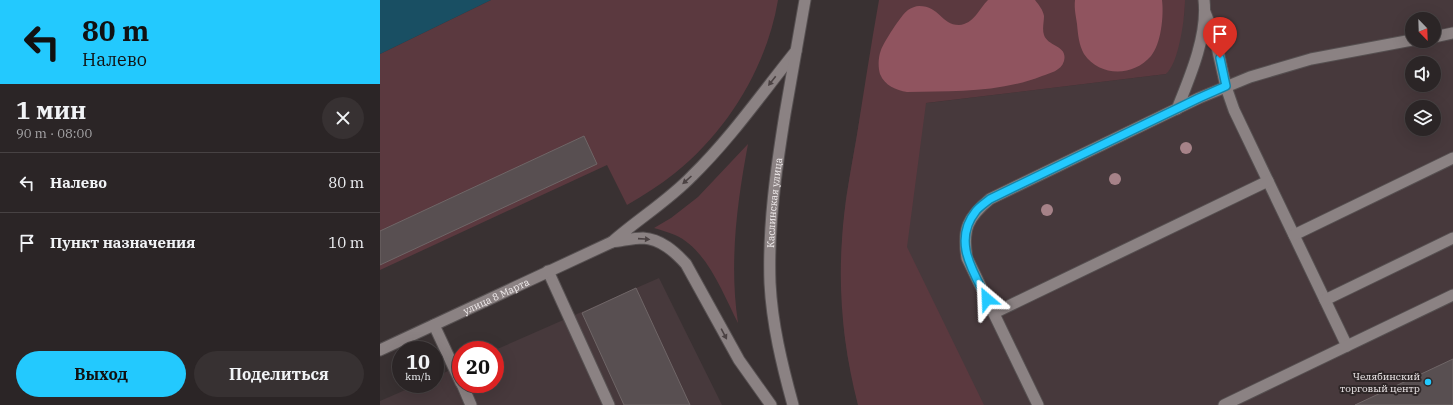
<!DOCTYPE html>
<html lang="ru">
<meta charset="utf-8">
<style>
:root{--surface:#2b2526;--page:#373132;--text:#f1f3f6;--muted:#a6a5a7;--line:#474243;--accent:#23c9fe}
body{margin:0;font-family:"IBM Plex Serif",serif;background:var(--page);color:var(--text);height:100vh;display:flex;flex-direction:column;font-size:15px;white-space:nowrap}
*{box-sizing:border-box;margin:0}
p{font-size:13px;color:var(--muted)}
.icon{flex:none;width:22px;height:22px;fill:none;stroke:currentColor;stroke-width:2;stroke-linecap:round;stroke-linejoin:round}
.map{position:relative;flex:1;overflow:hidden}
.side{display:flex;flex-direction:column;background:var(--surface);width:380px}
.side>*{flex:none}
.top-card{background:#23c9fe;color:#111;overflow:hidden}
.needle{width:26px;rotate:157deg}
.tools{position:absolute;left:1025px;top:12px;display:grid;gap:8px}
.tools a{display:grid;place-items:center;width:36px;height:36px;border-radius:50%;background:var(--surface);box-shadow:0 4px 16px #0002,0 0 0 1px var(--line);font-size:20px}
.speed{position:absolute;left:12px;top:341px;display:flex;gap:8px;font-size:20px;font-weight:700;text-align:center}
.speed>*{display:grid;place-content:center;width:52px;height:52px;border-radius:50%;background:var(--surface);box-shadow:0 4px 16px #0002,0 0 0 1px var(--line);line-height:1}
.speed small{font-size:10px;font-weight:400}
.speed .limit{border:6px solid #d22;background:#fff;color:#111}
.pin{position:absolute;display:grid;place-items:center;width:34px;height:34px;color:#fff;margin:-41px -17px;border-radius:50% 50% 50% 0;rotate:-45deg;box-shadow:0 0 4px #0007}
.pin .icon{rotate:45deg}
.me{position:absolute;width:44px;margin:-22px;rotate:334deg;stroke-linejoin:round;filter:drop-shadow(0 0 3px #0008)}
.turn{display:flex;align-items:center;gap:14px;height:84px;padding:0 16px;font-size:18px}
.turn .icon{width:52px;height:52px;stroke-width:2.5}
.turn b{display:block;font-size:28px;line-height:34px}
.round{display:grid;place-items:center;flex:none;width:42px;height:42px;border-radius:21px;background:var(--page)}
.headline{display:flex;align-items:center;justify-content:space-between;height:68px;padding:0 16px}
h1{font-size:24px;font-weight:800;line-height:30px}
.button{display:flex;gap:8px;margin-top:auto;padding:8px 16px}
.button a{flex:1;height:46px;border-radius:24px;background:var(--accent);color:#111;font-size:16px;font-weight:800;line-height:46px;text-align:center}
.button a+a{background:var(--page);color:var(--text)}
ul{padding:0;list-style:none}
li{display:flex;align-items:center;gap:12px;height:60px;padding:0 16px;border-top:1px solid var(--line)}
li div{flex:1}
li b{display:block;font-size:15px}
li em{font-style:normal}
main{display:flex;flex:1;min-height:0}
.map>svg:first-child{display:block}
.built{fill:#47393c;fill-rule:evenodd}
.green{fill:#5b393f}
.forest{fill:#90545f}
.water{fill:#194f63}
.building{fill:#584f51;stroke:#6f6667}
.lines{fill:none;stroke-linecap:round;stroke-linejoin:round}
.service-casing{stroke:#565051;stroke-width:13}
.minor-casing{stroke:#565051;stroke-width:13}
.secondary-casing{stroke:#565051;stroke-width:13}
.service{stroke:#8b8283;stroke-width:11}
.minor{stroke:#8b8283;stroke-width:11}
.secondary{stroke:#8b8283;stroke-width:11}
.tree{fill:#a68288}
.oneway{fill:#4b4243}
.route-casing{stroke:#1783a5;stroke-width:10}
.route{stroke:#23c9fe;stroke-width:7}
.poi-dot{fill:#23c9fe;stroke:#2f2728;stroke-width:1.5}
.labels{text-anchor:middle;dominant-baseline:central;stroke-width:4;stroke-linejoin:round;paint-order:stroke}
.street-label{font-size:10px;fill:#f1eced;stroke:#2f2728}
.poi-label{font-size:10px;fill:#f1eced;stroke:#2f2728;text-anchor:end}
</style>
<main>
<section class="side">
<div class="top-card">
<div class="turn"><svg class="icon" aria-label="left" viewBox="0 0 24 24"><path d="M17 20v-9H6M10 6l-5 5 5 5"/></svg><div><b>80 m</b>Налево</div></div>
</div>
<div class="headline"><div><h1>1 мин</h1><p>90 m · 08:00</p></div><a class="round"><svg class="icon" aria-label="close" viewBox="0 0 24 24"><path d="M6 6l12 12M18 6L6 18"/></svg></a></div>
<ul>
<li><svg class="icon" aria-label="left" viewBox="0 0 24 24"><path d="M17 20v-9H6M10 6l-5 5 5 5"/></svg><div><b>Налево</b></div><em>80 m</em></li>
<li><svg class="icon" aria-label="arrive" viewBox="0 0 24 24"><path d="M6 21V4h12l-3 4 3 4H6"/></svg><div><b>Пункт назначения</b></div><em>10 m</em></li>
</ul>
<div class="button"><a>Выход</a><a>Поделиться</a></div>
</section>
<div class="map">
<svg width="1073" height="405" viewBox="0 0 1073 405">
<rect width="100%" height="100%" fill="#393132"/>
<!-- built -->
<g class="built">
<path d="M805,0H1073V405H478L468,358L464,331L461,268L462,239L466,198L481,111L786,74L804,16ZM1032,19H1054V41H1032ZM1032,63H1054V85H1032ZM1032,107H1054V129H1032Z"/>
<polygon points="279,278 342,405 0,405 0,401 39,384 55,384 55,377 81,365 81,384 115,384 115,350"/>
</g>
<!-- green -->
<g class="green">
<path d="M111,0H398C387,66 348,131 295,173C280,185 264,195 247,205L227,165L0,270V54Z"/>
<path d="M499,0H805C805,17 799,63 786,74L546,103L527,247L604,405H478C464,351 458,295 462,240C464,204 471,170 477,135C484,90 491,45 499,0Z"/>
<path d="M368,144C357,203 349,263 358,323C343,294 327,249 295,235C288,232 281,230 274,228L291,218L318,197Z"/>
</g>
<!-- forest -->
<g class="forest">
<path d="M608,0H655C659,5 663,10 664,16C664,22 662,29 664,35C668,47 688,45 684,61C681,71 670,73 662,76C619,93 573,91 527,92C516,90 505,86 500,74C498,67 498,58 501,50C504,42 521,15 528,10C531,8 536,6 539,6C560,6 561,25 579,25C594,24 599,9 608,0Z"/>
<path d="M695,0H782C784,16 781,44 771,56C753,77 720,77 704,54C699,45 698,35 697,24C696,16 694,9 695,0Z"/>
</g>
<!-- water -->
<polygon class="water" points="0,0 111,0 0,54"/>
<!-- building -->
<g class="building">
<polygon points="204,136 217,164 0,265 0,231"/>
<polygon points="256,288 310,405 244,405 202,313"/>
<polygon points="1073,359 1073,405 975,405"/>
</g>
<g class="lines">
<defs>
<g id="service">
<polyline points="825,12 835,38 846,87 854,110 967,346"/>
<polyline points="1054,37 1073,33"/>
<path d="M797,109C810,77 828,35 824,0"/>
<polyline points="914,235 1073,158"/>
<polyline points="168,271 229,405"/>
<polyline points="945,300 1073,238"/>
<polyline points="614,313 888,181"/>
<polyline points="54,325 81,383"/>
<polyline points="82,384 91,405"/>
<path d="M658,405L587,258C582,229 588,217 610,199L819,98L870,77L931,59L1032,40"/>
<polyline points="844,405 1073,295"/>
</g>
<g id="minor">
<path id="s1" d="M0,350L232,242"/>
<path d="M391,405L359,360L306,264C295,252 281,239 263,238C253,238 242,241 232,242C258,219 288,201 312,176C351,138 382,93 416,51"/>
</g>
<g id="secondary">
<path id="s2" d="M413,405C402,365 392,324 390,283C388,226 396,170 405,114C412,76 418,38 425,0"/>
</g>
</defs>
<!-- service casing -->
<use href="#service" class="service-casing"/>
<!-- minor casing -->
<use href="#minor" class="minor-casing"/>
<!-- secondary casing -->
<use href="#secondary" class="secondary-casing"/>
<!-- service -->
<use href="#service" class="service"/>
<!-- minor -->
<use href="#minor" class="minor"/>
<!-- secondary -->
<use href="#secondary" class="secondary"/>
</g>
<!-- trees -->
<g class="tree">
<circle cx="806" cy="148" r="6"/>
<circle cx="735" cy="179" r="6"/>
<circle cx="667" cy="210" r="6"/>
</g>
<!-- one-way arrows -->
<defs><path id="oneway-solid" d="M-6-.8H1V-3.2L6.5 0L1 3.2V.8H-6Z"/></defs>
<g class="oneway">
<use href="#oneway-solid" transform="translate(392 81) rotate(128)"/>
<use href="#oneway-solid" transform="translate(307 180) rotate(138)"/>
<use href="#oneway-solid" transform="translate(264 239) rotate(4)"/>
<use href="#oneway-solid" transform="translate(344 334) rotate(62)"/>
</g>
<g class="lines">
<defs>
<path id="route" d="M607,299C593,271 572,241 596,211C599,207 605,203 610,199L819,98L846,86L840,58"/>
</defs>
<!-- route casing -->
<use href="#route" class="route-casing"/>
<!-- route -->
<use href="#route" class="route"/>
</g>
<!-- markers -->
<circle class="poi-dot" cx="1048" cy="382" r="4"/>
<g class="labels">
<!-- street labels -->
<g class="street-label">
<text stroke="none"><textPath href="#s2" startOffset="205">Каслинская улица</textPath></text>
<text stroke="none"><textPath href="#s1" startOffset="128">улица 8 Марта</textPath></text>
</g>
<!-- poi labels -->
<g class="poi-label">
<text x="1040" y="376">Челябинский<tspan x="1040" dy="12">торговый центр</tspan></text>
</g>
</g>
</svg>
<div class="tools">
<a><svg class="needle" viewBox="-14 -14 28 28"><path d="M0-13l5 13h-10z" fill="#e53935"/><path d="M0 13l5-13h-10z" fill="#a6a5a7"/></svg></a>
<a><svg class="icon" aria-label="sound" viewBox="0 0 24 24"><path d="M4 9h4l5-4v14l-5-4H4zM17 9q2 3 0 6"/></svg></a>
<a><svg class="icon" aria-label="layers" viewBox="0 0 24 24"><path d="M12 4l9 5-9 5-9-5zM3 14l9 5 9-5"/></svg></a>
</div>
<div class="speed"><div>10<small>km/h</small></div><div class="limit">20</div></div>
<div class="pin" style="left:840px;top:58px;background:#d93025"><svg class="icon" aria-label="arrive" viewBox="0 0 24 24"><path d="M6 21V4h12l-3 4 3 4H6"/></svg></div>
<svg class="me" style="left:607px;top:299px" viewBox="-20 -20 40 40"><path d="M0-17L14 15 0 8-14 15z" fill="#23c9fe" stroke="#fff" stroke-width="4"/></svg>
</div>
</main>
